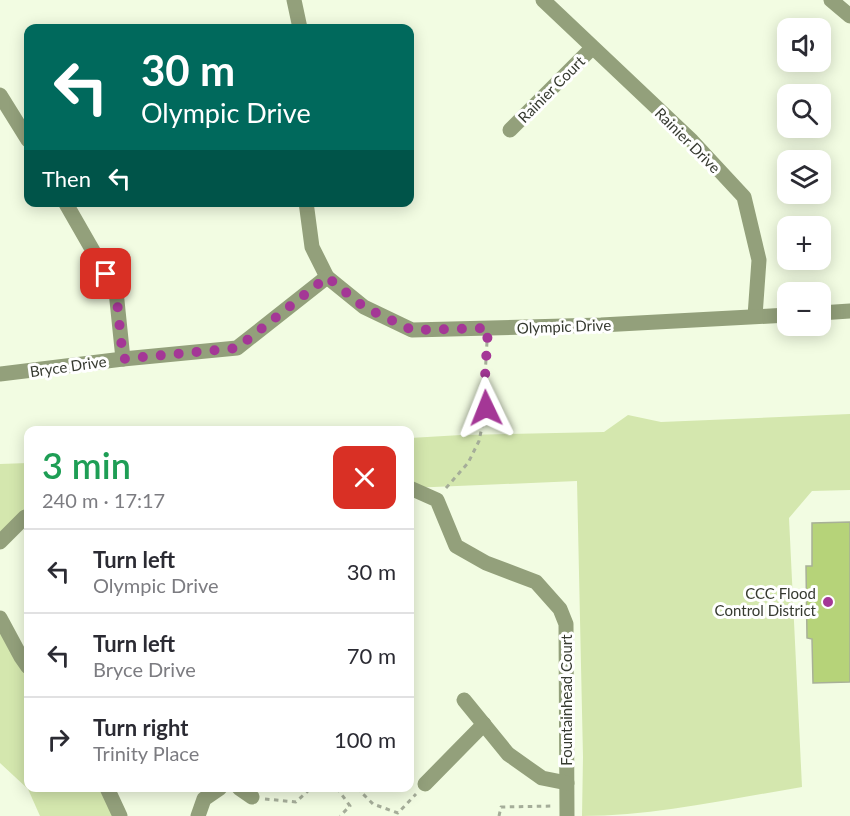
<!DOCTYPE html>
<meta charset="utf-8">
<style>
:root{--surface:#fff;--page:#f7f7f7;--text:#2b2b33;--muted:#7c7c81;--line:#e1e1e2}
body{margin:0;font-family:Lato,sans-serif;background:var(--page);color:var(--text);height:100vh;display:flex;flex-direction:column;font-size:22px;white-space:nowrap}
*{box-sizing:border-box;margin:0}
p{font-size:20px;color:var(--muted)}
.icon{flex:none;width:33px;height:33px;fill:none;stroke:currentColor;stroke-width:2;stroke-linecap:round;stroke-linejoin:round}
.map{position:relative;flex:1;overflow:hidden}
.side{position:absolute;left:24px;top:426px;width:390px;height:366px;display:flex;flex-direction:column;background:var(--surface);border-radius:12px;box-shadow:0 3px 15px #0003}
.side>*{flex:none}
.banner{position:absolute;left:24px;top:24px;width:390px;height:183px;border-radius:12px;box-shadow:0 3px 15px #0003;background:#00695c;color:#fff;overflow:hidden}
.buttons{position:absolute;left:777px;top:18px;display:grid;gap:12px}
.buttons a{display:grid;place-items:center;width:54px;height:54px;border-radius:12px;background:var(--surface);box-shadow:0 3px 15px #0003;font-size:30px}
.pin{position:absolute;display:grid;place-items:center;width:51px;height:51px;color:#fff;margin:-26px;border-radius:12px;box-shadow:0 3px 9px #0006}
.me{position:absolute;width:66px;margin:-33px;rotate:358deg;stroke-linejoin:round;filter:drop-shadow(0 0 4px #0008)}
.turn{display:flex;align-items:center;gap:21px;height:126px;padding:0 18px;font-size:27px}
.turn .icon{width:78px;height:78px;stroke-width:2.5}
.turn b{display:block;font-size:42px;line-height:51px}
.then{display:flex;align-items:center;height:57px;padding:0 18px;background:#0003;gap:12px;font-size:22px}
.round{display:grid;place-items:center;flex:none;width:63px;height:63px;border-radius:12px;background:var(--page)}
.headline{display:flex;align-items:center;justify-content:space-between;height:102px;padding:0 18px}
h1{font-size:36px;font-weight:600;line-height:45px;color:#1e9e55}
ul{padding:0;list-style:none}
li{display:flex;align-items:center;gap:18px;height:84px;padding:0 18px;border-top:2px solid var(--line)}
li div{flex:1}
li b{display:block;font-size:22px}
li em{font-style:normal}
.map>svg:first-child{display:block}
.green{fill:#d4e7ae}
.building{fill:#b6d379;stroke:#a8b098;stroke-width:1.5}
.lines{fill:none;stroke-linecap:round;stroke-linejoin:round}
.path{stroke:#a5ad99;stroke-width:3;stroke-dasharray:4.5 4.5;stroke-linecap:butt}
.minor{stroke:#93a07b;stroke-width:15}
.route{stroke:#a43796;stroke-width:10;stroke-dasharray:0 18}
.poi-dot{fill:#a43796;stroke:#fff;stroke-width:2}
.labels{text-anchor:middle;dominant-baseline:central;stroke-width:6;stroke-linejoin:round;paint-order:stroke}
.street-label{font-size:15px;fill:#363a30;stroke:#fff}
.poi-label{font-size:15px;fill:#363a30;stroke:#fff;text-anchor:end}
</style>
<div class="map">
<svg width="850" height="816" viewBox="0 0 850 816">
<rect width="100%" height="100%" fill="#f2fce2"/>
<!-- green -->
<g class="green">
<path d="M850,414V490L812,491L789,518L802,787C729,799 655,816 582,816L583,757L577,481L410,488V438L461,435L604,432L628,415L661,422Z"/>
<polygon points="28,463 28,516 0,532 0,464"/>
<polygon points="0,618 28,667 28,788 107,788 120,816 40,816 28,789 0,763"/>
</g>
<!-- building -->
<polygon class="building" points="850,522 850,682 813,683 812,639 807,638 806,566 812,566 812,523"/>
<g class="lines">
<!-- path -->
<g class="path">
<polyline points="446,488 468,463 479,441 486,408 485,377 487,342"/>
<polyline points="337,788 350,806 340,816"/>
<polyline points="357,788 373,804 398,813 416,794"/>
<polyline points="265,799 296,802 311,788"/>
<polyline points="499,816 501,807 553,806"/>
</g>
<!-- minor -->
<g class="minor">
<polyline points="294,0 300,28"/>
<polyline points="543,0 692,141 744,197 759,260 755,316"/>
<polyline points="831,0 850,16"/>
<polyline points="0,95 28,140"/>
<polyline points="510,130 592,48"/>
<polyline points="65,202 116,291 123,359"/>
<polyline points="306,202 312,247 327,277 364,307 412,330 601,325 788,315"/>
<polyline points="820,313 850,311"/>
<polyline points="0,374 123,359 237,348 327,277"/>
<polyline points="410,488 437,500 456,546 486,563 536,582 560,609 566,624 567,816"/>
<polyline points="0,542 25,517 28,516"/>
<polyline points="0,618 21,657 28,667"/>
<polyline points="464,700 508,754 542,778 567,783"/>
<polyline points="425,784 484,724"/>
<polyline points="107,788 120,816"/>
<polyline points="239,788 252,797"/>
<polyline points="198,816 204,799 220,788"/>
</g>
</g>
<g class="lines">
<!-- route -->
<polyline class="route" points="106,274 116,291 123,359 237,348 327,277 364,307 412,330 488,328 485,377 486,408"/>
</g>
<!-- markers -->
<circle class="poi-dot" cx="828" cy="602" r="6"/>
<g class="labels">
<!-- street labels -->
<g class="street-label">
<text transform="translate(551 89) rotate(-45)">Rainier Court</text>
<text transform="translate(688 140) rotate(45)">Rainier Drive</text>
<text transform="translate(564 326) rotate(-2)">Olympic Drive</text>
<text transform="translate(68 366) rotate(-8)">Bryce Drive</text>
<text transform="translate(566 700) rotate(-90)">Fountainhead Court</text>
</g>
<!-- poi labels -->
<g class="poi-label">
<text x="816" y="593">CCC Flood<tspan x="816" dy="17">Control District</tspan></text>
</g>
</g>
</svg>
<div class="buttons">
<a><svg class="icon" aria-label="sound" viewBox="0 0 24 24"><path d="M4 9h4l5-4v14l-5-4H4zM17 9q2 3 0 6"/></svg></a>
<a><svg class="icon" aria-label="search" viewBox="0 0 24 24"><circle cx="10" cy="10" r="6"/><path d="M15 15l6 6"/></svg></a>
<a><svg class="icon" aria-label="layers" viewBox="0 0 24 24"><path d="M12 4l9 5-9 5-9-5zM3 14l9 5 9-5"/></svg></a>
<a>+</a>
<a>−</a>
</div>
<div class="pin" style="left:106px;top:274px;background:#d93025"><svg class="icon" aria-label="arrive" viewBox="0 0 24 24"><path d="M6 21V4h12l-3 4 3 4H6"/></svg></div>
<svg class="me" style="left:486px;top:408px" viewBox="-20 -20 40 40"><path d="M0-17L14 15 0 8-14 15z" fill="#a43796" stroke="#fff" stroke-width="4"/></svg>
<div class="banner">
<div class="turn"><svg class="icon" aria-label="left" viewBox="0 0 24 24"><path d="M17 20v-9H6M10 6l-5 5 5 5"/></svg><div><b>30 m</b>Olympic Drive</div></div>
<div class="then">Then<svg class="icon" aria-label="left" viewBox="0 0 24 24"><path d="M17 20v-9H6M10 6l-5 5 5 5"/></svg></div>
</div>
<section class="side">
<div class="headline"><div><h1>3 min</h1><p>240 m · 17:17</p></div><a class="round" style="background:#d93025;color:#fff"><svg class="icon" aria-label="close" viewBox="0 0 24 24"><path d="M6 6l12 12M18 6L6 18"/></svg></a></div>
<ul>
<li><svg class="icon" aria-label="left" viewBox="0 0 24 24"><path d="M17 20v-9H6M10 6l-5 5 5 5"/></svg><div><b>Turn left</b><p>Olympic Drive</p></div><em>30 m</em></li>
<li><svg class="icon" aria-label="left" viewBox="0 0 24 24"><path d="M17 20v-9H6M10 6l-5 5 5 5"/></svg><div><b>Turn left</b><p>Bryce Drive</p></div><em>70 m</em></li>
<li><svg class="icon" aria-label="right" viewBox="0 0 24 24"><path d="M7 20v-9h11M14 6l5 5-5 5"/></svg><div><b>Turn right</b><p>Trinity Place</p></div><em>100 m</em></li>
</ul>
</section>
</div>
